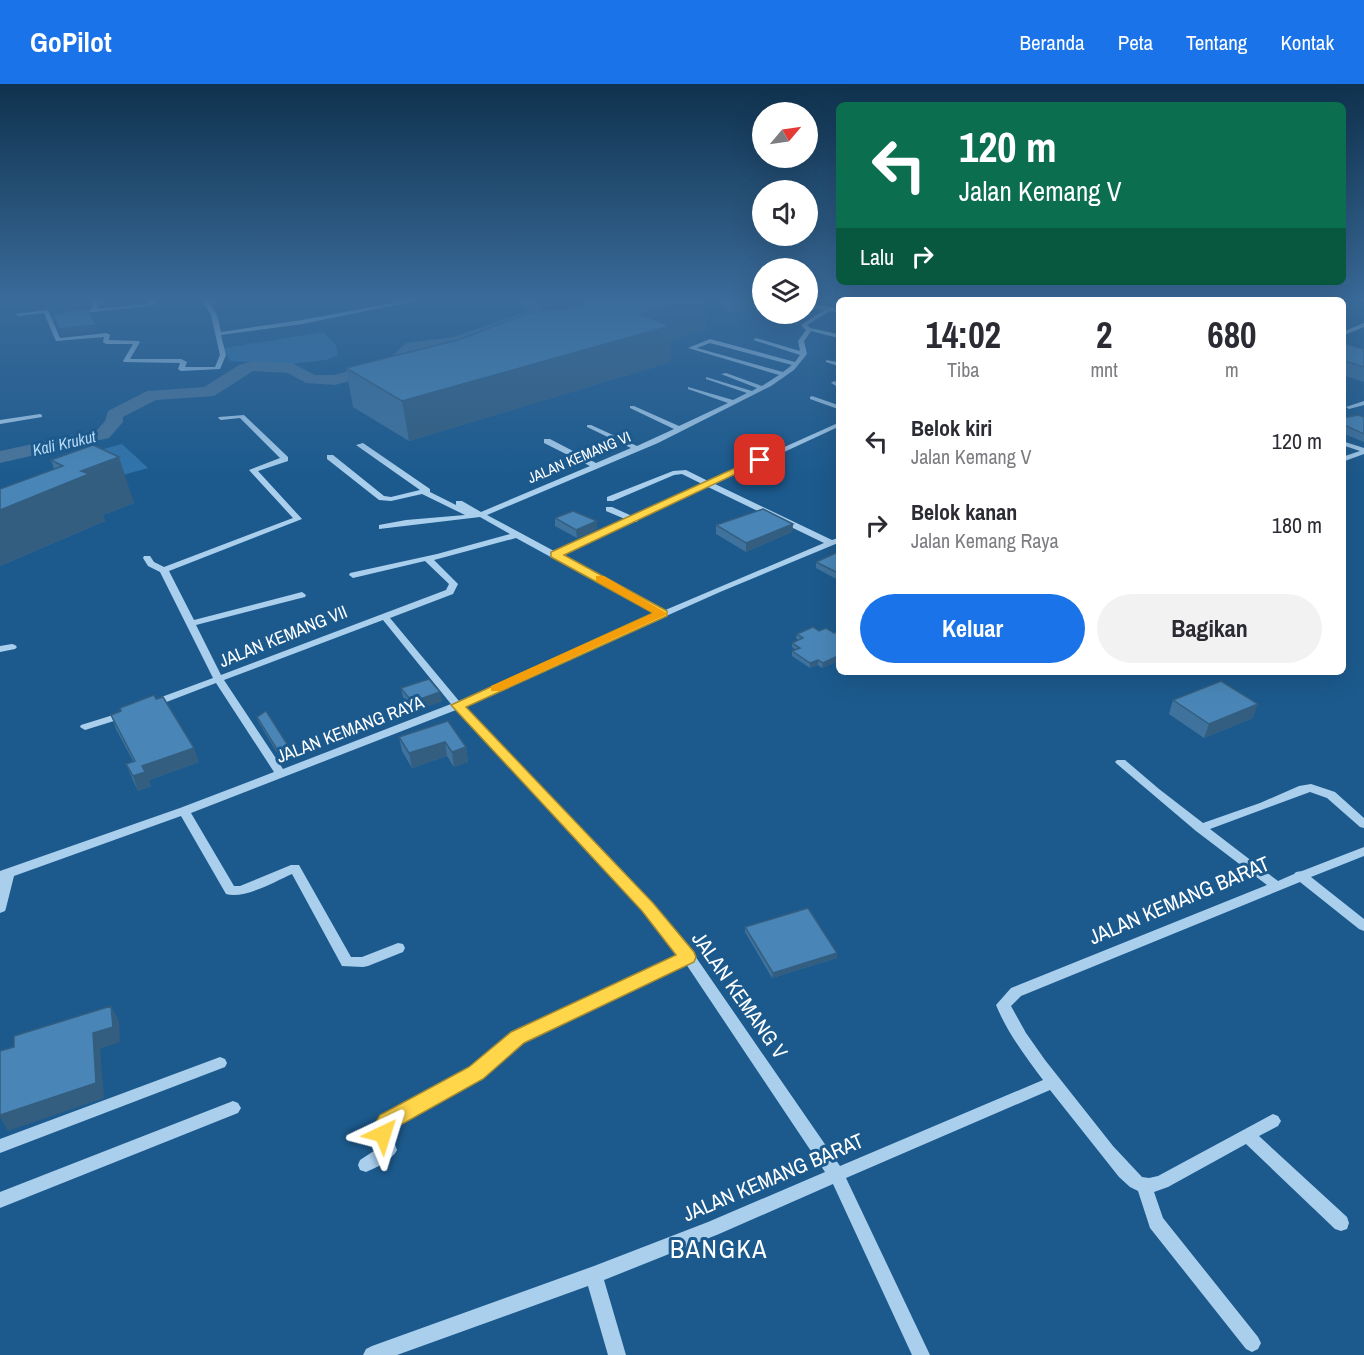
<!DOCTYPE html>
<html lang="id">
<style>
:root{--surface:#fff;--page:#f2f2f3;--text:#2b2b33;--muted:#7c7c81;--accent:#1a73e8}
body{margin:0;font-family:"Archivo Narrow",sans-serif;background:var(--page);color:var(--text);height:100vh;display:flex;flex-direction:column;font-size:22px;white-space:nowrap}
*{box-sizing:border-box;margin:0}
p{font-size:20px;color:var(--muted)}
.icon{flex:none;width:33px;height:33px;fill:none;stroke:currentColor;stroke-width:2;stroke-linecap:round;stroke-linejoin:round}
.map{position:relative;flex:1;overflow:hidden}
.drawer{position:absolute;left:836px;top:213px;width:510px;height:378px;display:flex;flex-direction:column;background:var(--surface);border-radius:9px;box-shadow:0 6px 24px #0002}
.drawer>*{flex:none}
.banner{position:absolute;left:836px;top:18px;width:510px;height:183px;border-radius:9px;box-shadow:0 6px 24px #0002;background:#0b6e4f;color:#fff;overflow:hidden}
.needle{width:39px;rotate:61deg}
.fabs{position:absolute;left:752px;top:18px;display:grid;gap:12px}
.fabs a{display:grid;place-items:center;width:66px;height:66px;border-radius:50%;background:var(--surface);box-shadow:0 6px 24px #0002;font-size:30px}
.pin{position:absolute;display:grid;place-items:center;width:51px;height:51px;color:#fff;margin:-26px;border-radius:12px;box-shadow:0 3px 9px #0006}
.me{position:absolute;width:66px;margin:-33px;rotate:41deg;stroke-linejoin:round;filter:drop-shadow(0 0 4px #0008)}
.turn{display:flex;align-items:center;gap:21px;height:126px;padding:0 24px;font-size:27px}
.turn .icon{width:78px;height:78px;stroke-width:2.5}
.turn b{display:block;font-size:42px;line-height:51px}
.then{display:flex;align-items:center;height:57px;padding:0 24px;background:#0003;gap:12px;font-size:22px}
.eta{display:flex;justify-content:space-evenly;align-items:center;height:102px;text-align:center}
.eta b{font-size:36px;font-weight:800;line-height:42px}
.button{display:flex;gap:12px;margin-top:auto;padding:12px 24px}
.button a{flex:1;height:69px;border-radius:36px;background:var(--accent);color:#fff;font-size:24px;font-weight:800;line-height:69px;text-align:center}
.button a+a{background:var(--page);color:var(--text)}
ul{padding:0;list-style:none}
li{display:flex;align-items:center;gap:18px;height:84px;padding:0 24px}
li div{flex:1}
li b{display:block;font-size:22px}
li em{font-style:normal}
header{display:flex;align-items:center;gap:36px;box-sizing:border-box;height:84px;padding:0 30px;background:var(--accent);color:#fff}
header strong{font-size:28px}
nav{display:flex;gap:33px;margin-inline-start:auto;font-size:21px}
.map>svg:first-child{display:block}
.green{fill:#2f74ab}
.lines{fill:none;stroke-linecap:round;stroke-linejoin:round}
.river{fill:#4a759a;fill-rule:evenodd}
.minor{fill:#aacfed;fill-rule:evenodd}
.wall{fill:#3f739d}
.shaded-wall{fill:#335e80}
.building{fill:#4986b7;stroke:#335e80;stroke-width:1.5}
.route{fill:#ffd54a;stroke:#a68a30;stroke-width:1.5}
.slow{fill:#f59e0b}
.labels{text-anchor:middle;dominant-baseline:central;stroke-width:6;stroke-linejoin:round;paint-order:stroke}
.far-street-label{font-size:15px;fill:#fff;stroke:#1c5a8d}
.far-water-label{font-size:16px;font-style:italic;fill:#b5d9f4;stroke:#1c5a8d}
.street-label{font-size:18px;fill:#fff;stroke:#1c5a8d}
.near-street-label{font-size:21px;fill:#fff;stroke:#1c5a8d}
.near-quarter-label{font-size:26px;letter-spacing:1.5px;fill:#fff;stroke:#1c5a8d}
</style>
<header>
<strong>GoPilot</strong>
<nav><a>Beranda</a><a>Peta</a><a>Tentang</a><a>Kontak</a></nav>
</header>
<div class="map">
<svg width="1364" height="1271" viewBox="0 0 1364 1271">
<rect width="100%" height="100%" fill="#1c5a8d"/>
<!-- green -->
<g class="green">
<polygon points="323,248 336,261 338,271 326,276 291,280 230,277 224,264"/>
<polygon points="122,360 148,384 87,401 63,376"/>
</g>
<g class="lines">
<!-- river -->
<polygon class="river" points="520,215 534,215 544,227 539,233 460,260 416,266 399,283 335,301 306,299 288,289 253,287 214,312 156,316 123,333 123,338 109,354 0,379 0,367 97,346 105,337 108,327 147,307 204,303 239,281 253,277 292,279 315,291 334,291 387,277 406,259 453,253 529,227"/>
<!-- minor -->
<g class="minor">
<polygon points="91,215 97,215 98,225 150,220 149,215 155,215 156,221 75,230 75,228 92,226"/>
<polygon points="201,215 207,215 217,231 221,248 302,236 415,215 425,215 302,240 221,251 226,271 220,285 181,287 178,285 180,279 124,278 123,277 133,260 106,260 103,258 104,253 56,257 44,229 18,232 15,230 48,226 60,254 107,249 110,251 109,256 139,257 140,258 130,275 181,275 187,278 185,283 215,283 220,271 211,231"/>
<polygon points="853,215 859,215 860,216 854,216"/>
<polygon points="1248,215 1257,215 1258,216 1249,216"/>
<path d="M807,220L838,224V228L830,227L807,241L810,244L838,250V254L811,247L804,257L807,270L794,286L771,302L658,359L487,431L554,467L625,435L606,427V423H612L632,432L702,400L682,390L674,391L613,417H607V413L673,387L686,386L708,397L838,339V343L715,400L832,456L838,454V459L720,508L464,622L652,820L693,869L840,1082L1043,996C1025,972 1007,948 996,921L1011,904L1267,801L1196,747L1117,680L1115,678L1117,676H1125L1159,705L1203,739L1260,719L1299,702L1311,700L1335,708L1364,734V744L1360,743L1327,714L1310,708L1210,745L1278,797L1294,790L1296,788L1302,787L1364,763V772L1311,793L1364,835V847L1359,845L1300,798L1021,912L1011,922L1026,949L1045,976L1113,1062L1142,1093L1149,1094L1158,1092L1273,1030L1278,1032L1281,1037L1278,1042L1259,1052L1347,1133L1349,1139L1347,1145L1341,1147L1335,1145L1246,1060L1168,1103L1154,1108L1163,1134L1258,1253L1261,1259L1258,1265L1252,1268L1246,1265L1150,1144L1138,1107L1130,1103L1119,1093L1050,1006L846,1094L930,1271H912L833,1100L719,1150L604,1196L626,1271H608L588,1202L397,1271H363L366,1265L372,1262L594,1182L708,1138L825,1088L686,880L523,958L507,969L493,985L401,1037L390,1047L397,1066C392,1076 376,1084 366,1088L360,1086L358,1081L360,1076L380,1063L374,1045L377,1040L391,1027L483,977L497,961L513,950L679,871L642,826L456,626L191,729L234,802H240L291,781H299L351,873H362L398,859L403,860L405,864L403,868L368,882L363,883L342,882L292,790C274,798 245,815 226,810L181,732L14,792L6,824L5,827L0,829V787L180,724L274,688L216,599L156,622H148L147,620L148,618L213,594L160,488L148,482L143,474L144,472H150L154,478L164,483L293,434L249,386L280,374L240,334L221,336L218,334L219,333L244,331L288,373V377L258,387L302,435L169,487L194,536L302,508L306,511L305,513L196,541L221,591L446,506L449,500L425,477L353,494L349,491L350,489L437,470L510,450L480,433L379,445V441L406,436L465,431L422,410L391,417L379,416L327,375V371H333L384,412L391,413L420,406L356,361L363,359L430,405V408L462,424L456,421V417H462L481,428L590,382L544,359V355H550L596,379L631,364L587,343V341H591L637,362L674,345L630,324V322H634L679,342L728,319L688,305V303L733,316L747,309L706,295V293L752,307L757,304L721,290L726,289L762,302L779,291L688,264L710,255L795,278L800,271L753,256L756,254L800,267L798,257L806,246L801,241L824,226L807,224ZM710,259L792,281L783,288L697,264ZM708,403L824,459L663,527L560,471L632,438H637L638,435ZM516,454L655,530L459,617L390,534L453,510L458,500L434,476ZM383,536L451,620L283,685L224,596Z"/>
<polygon points="1364,239 1364,243 1342,252 1342,248"/>
<polygon points="826,276 838,278 838,282 826,278"/>
<polygon points="834,297 838,299 838,303 831,299"/>
<polygon points="812,312 838,321 838,325 810,315 810,313"/>
<polygon points="1364,317 1364,321 1349,325 1346,323"/>
<polygon points="40,330 42,331 42,333 0,340 0,336"/>
<polygon points="1342,357 1364,364 1364,370 1342,378 1342,373 1360,367 1342,361"/>
<polygon points="12,560 15,561 17,563 15,565 0,568 0,562"/>
<polygon points="126,627 130,628 131,630 130,632 85,646 80,643 81,641"/>
<polygon points="220,973 225,975 227,979 225,983 0,1069 0,1055"/>
<polygon points="233,1017 238,1019 241,1024 238,1029 0,1124 0,1108"/>
</g>
</g>
<!-- wall -->
<g class="wall">
<polygon points="585,215 706,215 706,246 670,257 671,278 409,357 353,323 346,284 584,223"/>
<polygon points="721,215 745,215 745,228 727,229 721,218"/>
<polygon points="1342,259 1364,265 1364,298 1342,291"/>
<polygon points="1364,333 1364,358 1342,349 1342,334"/>
<polygon points="51,376 134,419 103,431 105,437 0,482 0,405 54,385"/>
<polygon points="555,434 597,445 577,454 555,442"/>
<polygon points="793,440 792,448 746,468 716,450 716,441"/>
<polygon points="838,468 838,496 816,484 816,478"/>
<polygon points="819,547 834,549 838,548 838,577 822,584 818,581 810,584 792,572 792,567 796,566 792,563 792,559 798,556 796,554 797,550"/>
<polygon points="401,604 442,617 414,627 403,613"/>
<polygon points="1173,616 1253,634 1204,654 1169,630"/>
<polygon points="111,631 199,678 149,696 151,702 138,707 132,694 126,680 133,677 116,645"/>
<polygon points="257,633 290,668 279,672 258,637"/>
<polygon points="448,637 466,663 468,678 454,683 447,672 412,684 402,667 399,653"/>
<polygon points="745,843 837,869 837,874 772,894 745,848"/>
</g>
<!-- shaded-wall -->
<g class="shaded-wall">
<polygon points="638,215 706,215 706,246 670,257 671,278 409,357 402,317 637,217"/>
<polygon points="96,241 98,247 61,252 59,245"/>
<polygon points="119,373 134,419 103,431 105,437 0,482 0,426 81,387"/>
<polygon points="597,437 597,445 577,454 576,446"/>
<polygon points="793,440 792,448 746,468 746,459"/>
<polygon points="838,572 838,577 822,584 823,579"/>
<polygon points="818,576 818,581 810,584 810,579"/>
<polygon points="440,608 442,617 414,627 412,618"/>
<polygon points="1258,620 1253,634 1204,654 1209,640"/>
<polygon points="445,658 447,672 412,684 409,669"/>
<polygon points="289,663 290,668 279,672 278,667"/>
<polygon points="466,663 468,678 454,683 452,668"/>
<polygon points="194,664 199,678 149,696 151,702 138,707 133,692 142,682"/>
<polygon points="837,869 837,874 772,894 773,889"/>
<polygon points="111,922 119,937 120,958 100,965 104,1014 8,1047 0,1033 0,1031 93,949"/>
</g>
<!-- building -->
<g class="building">
<polygon points="585,215 638,215 637,217 645,215 694,215 640,230 670,242 402,317 346,284 461,255 529,229 584,223"/>
<polygon points="88,225 96,241 59,245 53,230"/>
<polygon points="1342,259 1364,265 1364,283 1342,276"/>
<polygon points="1358,331 1364,333 1364,350 1342,340 1342,334"/>
<polygon points="93,361 119,373 81,387 89,390 0,426 0,405 63,382 51,376"/>
<polygon points="763,425 793,440 746,459 716,441"/>
<polygon points="573,427 597,437 576,446 555,434"/>
<polygon points="838,468 838,489 816,478"/>
<polygon points="813,543 819,547 826,544 834,549 838,548 838,572 823,579 818,576 810,579 792,567 800,564 792,559 803,554 797,550"/>
<polygon points="429,595 440,608 412,618 401,604"/>
<polygon points="1221,597 1258,620 1209,640 1173,616"/>
<polygon points="154,611 156,615 163,613 194,664 142,682 145,688 133,692 126,680 135,677 111,631 121,627 120,624"/>
<polygon points="266,627 289,663 278,667 257,633"/>
<polygon points="448,637 466,663 452,668 445,658 409,669 399,653"/>
<polygon points="808,824 837,869 773,889 745,843"/>
<polygon points="111,922 113,943 93,949 96,999 0,1031 0,967 14,963 14,952"/>
</g>
<!-- sky -->
<linearGradient id="sky" x2="0" y2="1"><stop stop-color="#0f324e"/><stop offset="0.55" stop-color="#3a6b9a"/><stop offset="1" stop-color="#3a6b9a" stop-opacity="0"/></linearGradient>
<rect width="1364" height="393" fill="url(#sky)"/>
<!-- route -->
<polygon class="route" points="757,374 765,376 564,471 667,527 667,532 466,623 653,819 694,868 696,873 694,878 524,959 483,995 395,1044 390,1056 383,1059 376,1056 372,1045 380,1031 469,983 511,948 676,871 642,827 451,621 653,529 551,473 551,468"/>
<!-- slow -->
<polygon class="slow" points="596,492 604,492 668,530 500,607 491,607 491,602 653,529 596,497"/>
<g class="labels">
<!-- far-street labels -->
<g class="far-street-label">
<text transform="translate(579 373) rotate(-23)">JALAN KEMANG VI</text>
</g>
<!-- far-water labels -->
<g class="far-water-label">
<text transform="translate(64 359) rotate(-13)">Kali Krukut</text>
</g>
<!-- street labels -->
<g class="street-label">
<text transform="translate(283 552) rotate(-22)">JALAN KEMANG VII</text>
<text transform="translate(350 645) rotate(-21)">JALAN KEMANG RAYA</text>
</g>
<!-- near-street labels -->
<g class="near-street-label">
<text transform="translate(1179 816) rotate(-23)">JALAN KEMANG BARAT</text>
<text transform="translate(740 911) rotate(55)">JALAN KEMANG V</text>
<text transform="translate(773 1093) rotate(-23)">JALAN KEMANG BARAT</text>
</g>
<!-- near-quarter labels -->
<g class="near-quarter-label">
<text x="719" y="1164">BANGKA</text>
</g>
</g>
</svg>
<div class="fabs">
<a><svg class="needle" viewBox="-14 -14 28 28"><path d="M0-13l5 13h-10z" fill="#e53935"/><path d="M0 13l5-13h-10z" fill="#7c7c81"/></svg></a>
<a><svg class="icon" aria-label="sound" viewBox="0 0 24 24"><path d="M4 9h4l5-4v14l-5-4H4zM17 9q2 3 0 6"/></svg></a>
<a><svg class="icon" aria-label="layers" viewBox="0 0 24 24"><path d="M12 4l9 5-9 5-9-5zM3 14l9 5 9-5"/></svg></a>
</div>
<div class="pin" style="left:760px;top:376px;background:#d93025"><svg class="icon" aria-label="arrive" viewBox="0 0 24 24"><path d="M6 21V4h12l-3 4 3 4H6"/></svg></div>
<svg class="me" style="left:383px;top:1050px" viewBox="-20 -20 40 40"><path d="M0-17L14 15 0 8-14 15z" fill="#ffd54a" stroke="#fff" stroke-width="4"/></svg>
<div class="banner">
<div class="turn"><svg class="icon" aria-label="left" viewBox="0 0 24 24"><path d="M17 20v-9H6M10 6l-5 5 5 5"/></svg><div><b>120 m</b>Jalan Kemang V</div></div>
<div class="then">Lalu<svg class="icon" aria-label="right" viewBox="0 0 24 24"><path d="M7 20v-9h11M14 6l5 5-5 5"/></svg></div>
</div>
<section class="drawer">
<div class="eta">
<div><b>14:02</b><p>Tiba</p></div>
<div><b>2</b><p>mnt</p></div>
<div><b>680</b><p>m</p></div>
</div>
<ul>
<li><svg class="icon" aria-label="left" viewBox="0 0 24 24"><path d="M17 20v-9H6M10 6l-5 5 5 5"/></svg><div><b>Belok kiri</b><p>Jalan Kemang V</p></div><em>120 m</em></li>
<li><svg class="icon" aria-label="right" viewBox="0 0 24 24"><path d="M7 20v-9h11M14 6l5 5-5 5"/></svg><div><b>Belok kanan</b><p>Jalan Kemang Raya</p></div><em>180 m</em></li>
</ul>
<div class="button"><a>Keluar</a><a>Bagikan</a></div>
</section>
</div>
